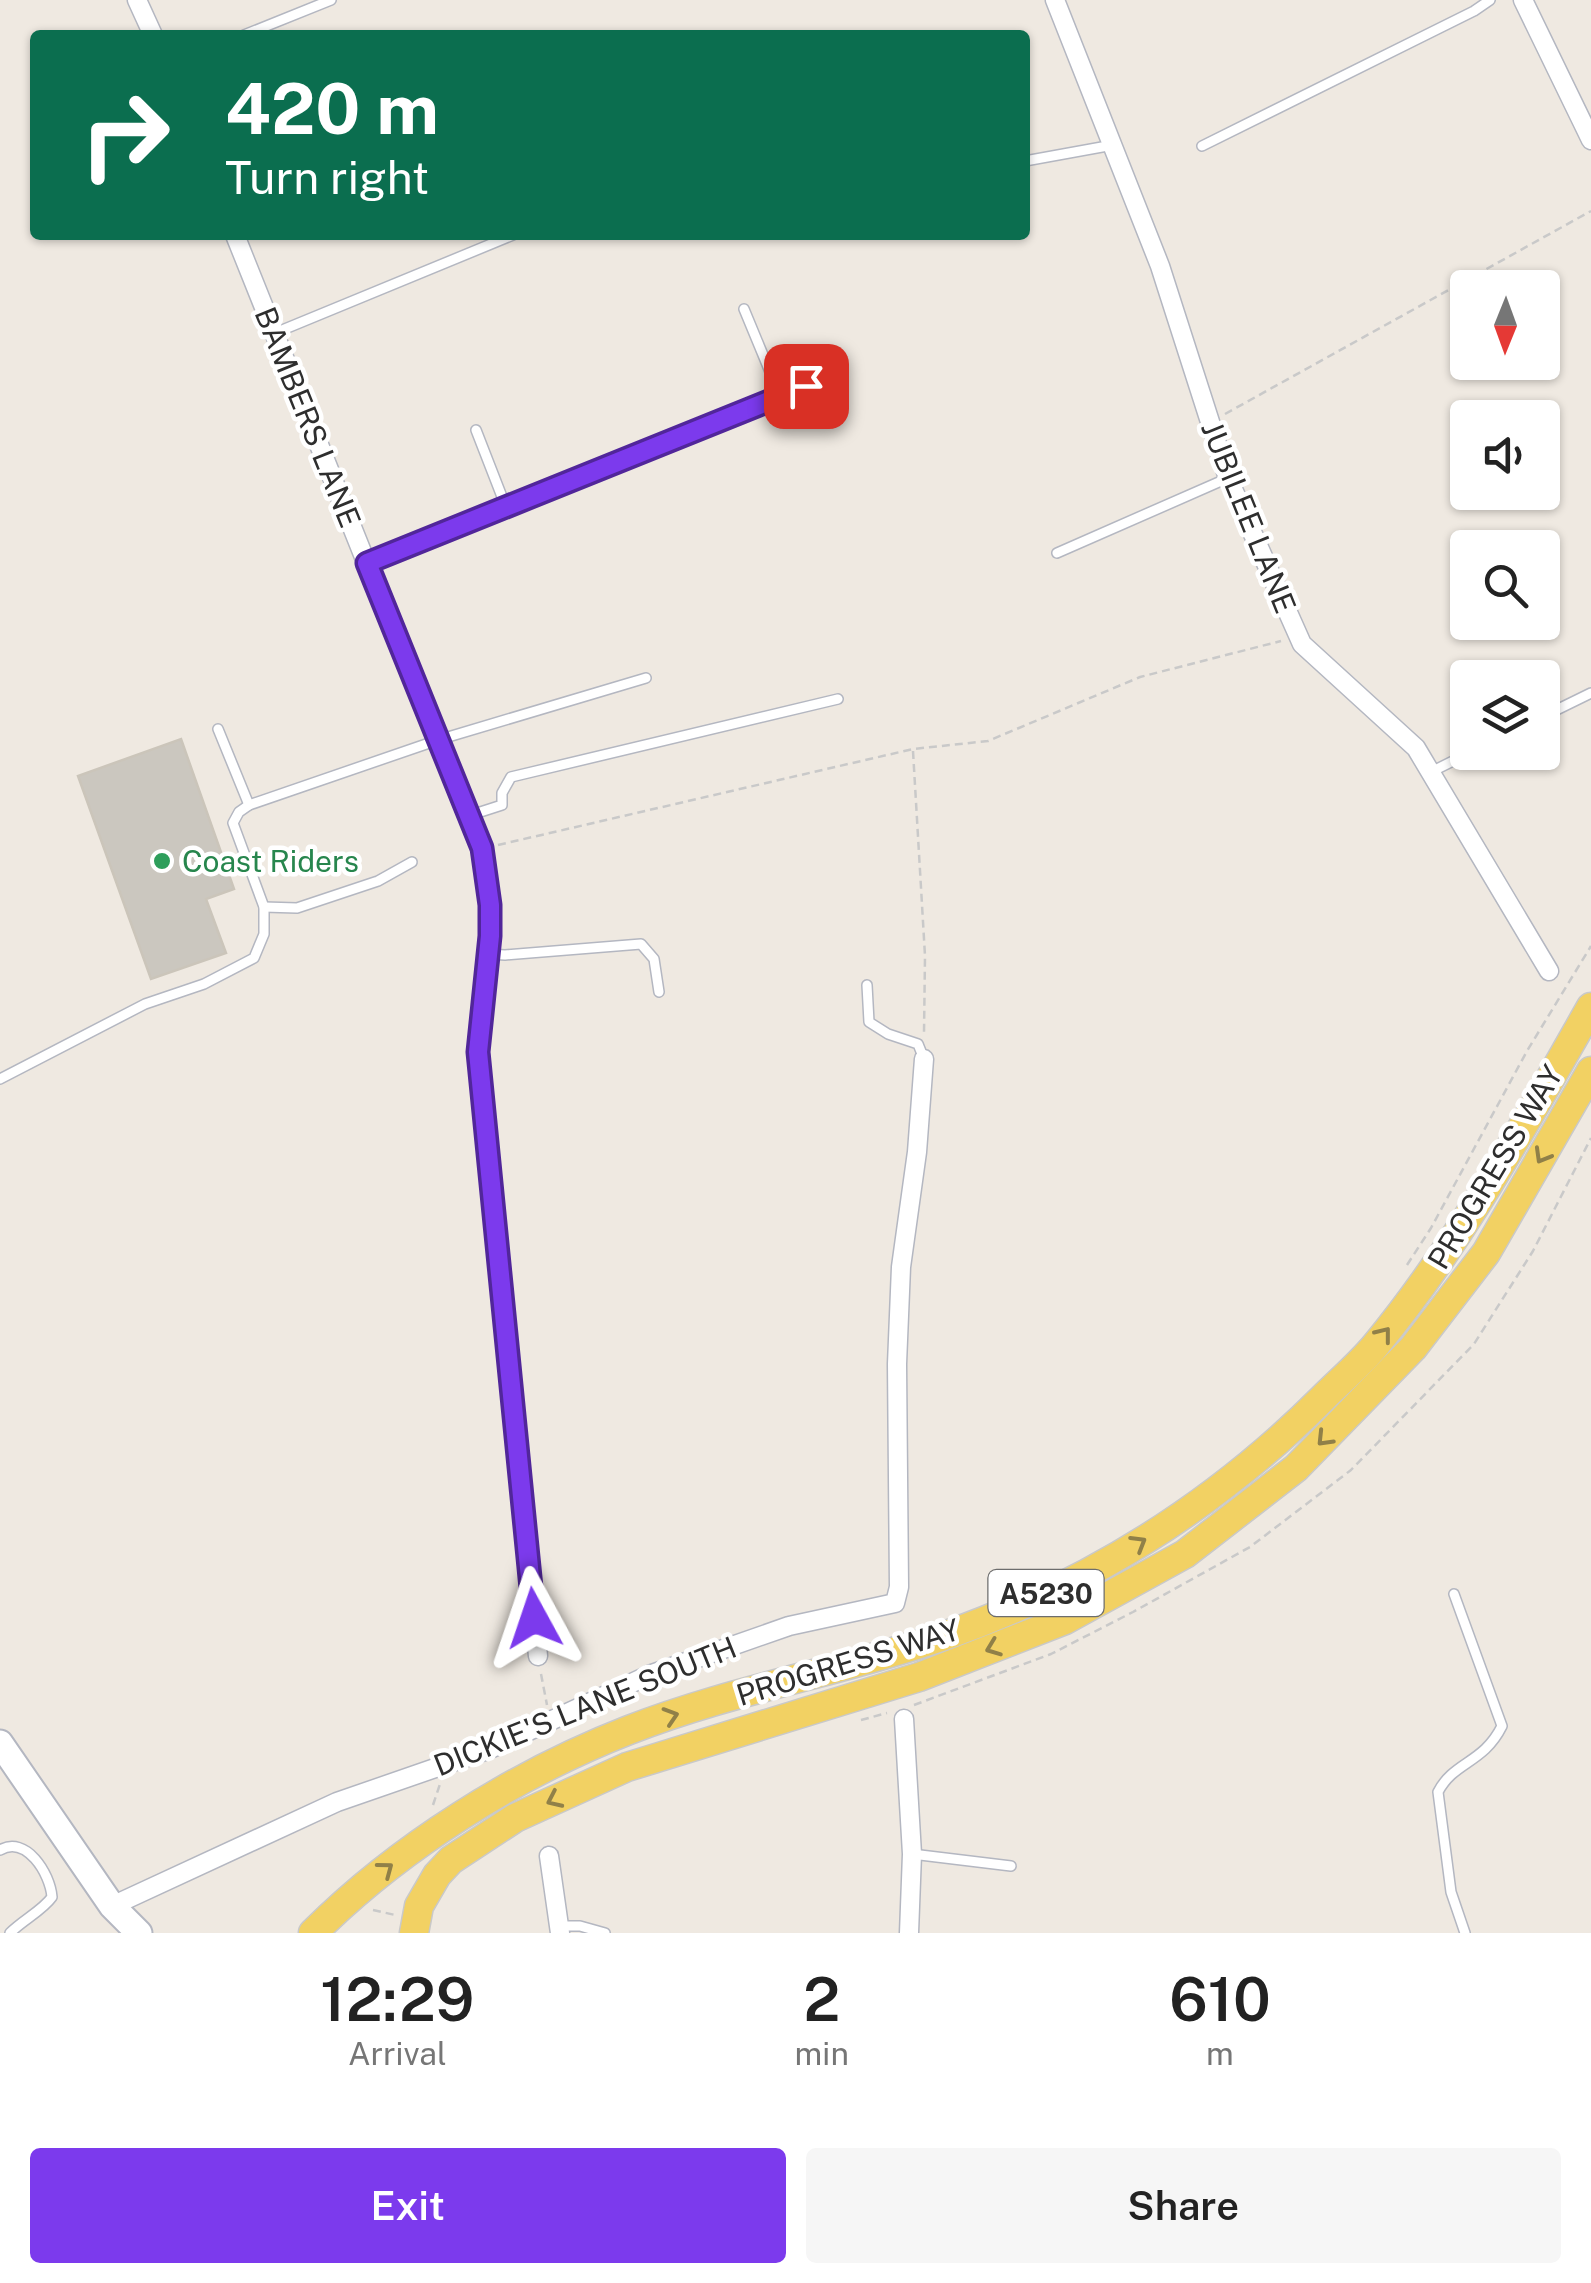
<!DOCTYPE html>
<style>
:root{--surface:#fff;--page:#f6f6f6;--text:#222;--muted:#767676;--accent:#7c3aed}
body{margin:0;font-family:"Public Sans",sans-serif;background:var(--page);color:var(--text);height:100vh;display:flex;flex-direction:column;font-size:38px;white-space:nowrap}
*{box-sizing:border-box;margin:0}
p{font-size:32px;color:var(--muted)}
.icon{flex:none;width:55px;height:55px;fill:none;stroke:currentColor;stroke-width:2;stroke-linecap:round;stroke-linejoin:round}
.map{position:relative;height:1933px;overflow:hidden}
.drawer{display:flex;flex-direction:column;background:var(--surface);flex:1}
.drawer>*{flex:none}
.top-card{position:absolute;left:30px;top:30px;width:1000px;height:210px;border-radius:10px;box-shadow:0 2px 8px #0004;background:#0b6e4f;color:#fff;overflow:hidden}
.needle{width:65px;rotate:181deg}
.fabs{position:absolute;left:1450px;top:270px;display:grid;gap:20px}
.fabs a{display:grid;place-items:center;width:110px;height:110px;border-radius:10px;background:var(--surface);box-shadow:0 2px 8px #0004;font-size:50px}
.pin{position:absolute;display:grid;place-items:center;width:85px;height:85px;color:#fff;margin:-42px;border-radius:20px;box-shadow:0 5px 15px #0006}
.me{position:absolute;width:110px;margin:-55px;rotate:355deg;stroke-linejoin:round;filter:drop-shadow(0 0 8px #0008)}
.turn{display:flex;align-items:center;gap:35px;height:210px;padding:0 30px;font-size:45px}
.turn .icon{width:130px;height:130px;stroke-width:2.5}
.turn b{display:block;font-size:70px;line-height:85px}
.eta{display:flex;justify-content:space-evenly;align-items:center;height:170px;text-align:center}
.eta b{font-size:60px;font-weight:600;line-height:70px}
.action{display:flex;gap:20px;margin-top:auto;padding:20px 30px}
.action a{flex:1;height:115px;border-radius:10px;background:var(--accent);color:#fff;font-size:40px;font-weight:600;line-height:115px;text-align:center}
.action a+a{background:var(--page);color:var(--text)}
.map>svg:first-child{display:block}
.building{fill:#cbc7bf;stroke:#cbc5ba;stroke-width:2.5}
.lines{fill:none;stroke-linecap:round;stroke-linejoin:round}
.lane-casing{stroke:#b4b7c1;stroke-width:12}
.street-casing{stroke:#b4b7c1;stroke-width:21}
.secondary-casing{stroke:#b4b7c1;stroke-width:29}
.primary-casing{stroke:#c9c9c9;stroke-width:31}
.path{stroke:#c9c9c9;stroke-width:2.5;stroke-dasharray:8 5;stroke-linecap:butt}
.lane{stroke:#fff;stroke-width:9}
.street{stroke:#fff;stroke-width:18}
.secondary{stroke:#fff;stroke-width:25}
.primary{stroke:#f2d163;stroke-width:28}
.oneway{stroke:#908048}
.route-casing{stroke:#51269a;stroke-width:25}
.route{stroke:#7c3aed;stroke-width:18}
.leisure-dot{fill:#2e9e5b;stroke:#fff;stroke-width:4}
.labels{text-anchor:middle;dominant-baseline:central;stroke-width:9;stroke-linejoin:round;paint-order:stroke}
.shield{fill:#fff;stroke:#6d6d6d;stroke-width:2.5}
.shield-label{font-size:28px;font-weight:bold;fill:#2e2e2e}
.street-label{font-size:30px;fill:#2e2e2e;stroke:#fff}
.leisure-label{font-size:30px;fill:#27864d;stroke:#fff;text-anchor:start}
</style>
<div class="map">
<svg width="1591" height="1933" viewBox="0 0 1591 1933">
<rect width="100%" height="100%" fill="#efe9e1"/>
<!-- building -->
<polygon class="building" points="181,739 234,889 206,899 226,953 151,979 78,776"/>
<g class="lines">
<defs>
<g id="lane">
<polyline points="244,35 331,0"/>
<polyline points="1202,146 1474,11 1490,0"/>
<polyline points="1025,161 1113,145"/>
<polyline points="744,309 780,396"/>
<polyline points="275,333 513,235"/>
<polyline points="476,430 506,507"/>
<polyline points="1057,553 1228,478"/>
<polyline points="367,563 806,386"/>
<polyline points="1542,717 1591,693"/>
<polyline points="218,729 249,805"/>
<polyline points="1431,772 1471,752"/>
<polyline points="468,816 502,805 502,793 511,777 838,699"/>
<polyline points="264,907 297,908 378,881 412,862"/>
<polyline points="488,954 505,955 641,944 654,959 659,992"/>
<polyline points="867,985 869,1022 888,1034 918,1044 924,1059"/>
<polyline points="0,1079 145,1004 204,984 254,958 264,934 264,907 233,823 239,812 249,805 438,740 646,678"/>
<path d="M1454,1594L1502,1726C1483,1764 1454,1761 1438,1792L1451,1892L1465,1933"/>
<path d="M0,1850C26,1835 50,1873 52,1897C43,1910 23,1920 10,1933"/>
<polyline points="912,1854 1011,1866"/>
<polyline points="558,1926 580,1926 605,1933"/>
</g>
<g id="street">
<polyline points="137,0 153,35"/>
<polyline points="1055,0 1160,266 1228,478 1302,644 1416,748 1549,971"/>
<polyline points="1523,0 1591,140"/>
<polyline points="235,235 481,849 490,905 490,936 479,1052 538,1656"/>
<polyline points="904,1719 912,1854 909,1933"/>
<polyline points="549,1856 560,1933"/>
<polyline points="112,1906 337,1802 490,1749 649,1675 789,1626 895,1603 899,1587 897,1364 901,1267 917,1152 924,1059"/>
</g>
<polyline id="secondary" points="0,1743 112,1906 139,1933"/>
<g id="primary">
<path d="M313,1933C399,1847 516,1774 629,1730C731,1690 840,1672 944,1636C1089,1585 1214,1507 1323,1398C1340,1381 1359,1365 1375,1346C1461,1242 1525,1123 1591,1007"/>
<polyline points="414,1933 419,1906 437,1875 451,1860 515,1818 627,1767 919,1677 1065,1620 1185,1554 1296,1468 1413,1348 1486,1253 1591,1071"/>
</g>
</defs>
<!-- lane casing -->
<use href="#lane" class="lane-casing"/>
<!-- street casing -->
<use href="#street" class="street-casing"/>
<!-- secondary casing -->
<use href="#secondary" class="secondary-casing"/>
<!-- primary casing -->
<use href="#primary" class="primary-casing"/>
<!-- path -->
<g class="path">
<polyline points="1225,414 1591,211"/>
<polyline points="913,751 925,956 924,1033"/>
<polyline points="498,845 913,749 988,741 1140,677 1281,641"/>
<polyline points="1407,1265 1431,1228 1527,1051 1591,946"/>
<polyline points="541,1674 547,1705"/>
<polyline points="914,1705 1051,1654 1133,1612 1250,1547 1351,1470 1474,1344 1533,1251 1591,1138"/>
<polyline points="861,1720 887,1713"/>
<polyline points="433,1805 440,1784"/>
<polyline points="373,1910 395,1915"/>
</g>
<!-- lane -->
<use href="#lane" class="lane"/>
<!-- street -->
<use href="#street" class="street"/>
<!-- secondary -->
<use href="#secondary" class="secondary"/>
<!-- primary -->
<use href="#primary" class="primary"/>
</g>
<!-- one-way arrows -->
<defs><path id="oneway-chevron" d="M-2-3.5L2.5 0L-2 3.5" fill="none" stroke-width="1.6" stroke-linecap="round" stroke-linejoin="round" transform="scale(2.5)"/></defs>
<g class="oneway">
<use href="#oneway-chevron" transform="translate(1542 1156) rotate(120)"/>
<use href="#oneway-chevron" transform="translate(1384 1334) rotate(-52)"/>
<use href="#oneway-chevron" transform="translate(1324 1439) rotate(134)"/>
<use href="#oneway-chevron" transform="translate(1139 1543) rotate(-31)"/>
<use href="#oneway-chevron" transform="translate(993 1648) rotate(159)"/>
<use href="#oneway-chevron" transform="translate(671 1716) rotate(-18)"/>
<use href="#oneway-chevron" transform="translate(554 1800) rotate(155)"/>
<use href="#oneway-chevron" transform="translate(386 1869) rotate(-37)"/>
</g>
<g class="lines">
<defs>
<polyline id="route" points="534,1618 478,1052 490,936 490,905 482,848 367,563 806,386"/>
</defs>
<!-- route casing -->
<use href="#route" class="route-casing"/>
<!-- route -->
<use href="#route" class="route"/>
</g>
<!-- markers -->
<circle class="leisure-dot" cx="162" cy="861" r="10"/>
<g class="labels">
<!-- shield labels -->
<rect class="shield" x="988.5" y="1570" width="115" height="46" rx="8"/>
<g class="shield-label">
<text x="1046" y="1593">A5230</text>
</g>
<!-- street labels -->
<g class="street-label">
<text transform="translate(308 417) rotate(68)">BAMBERS LANE</text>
<text transform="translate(1249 517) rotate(68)">JUBILEE LANE</text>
<text transform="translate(1495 1167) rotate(-59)">PROGRESS WAY</text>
<text transform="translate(848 1662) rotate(-17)">PROGRESS WAY</text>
<text transform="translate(585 1706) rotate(-22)">DICKIE'S LANE SOUTH</text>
</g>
<!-- leisure labels -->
<g class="leisure-label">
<text x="182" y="861">Coast Riders</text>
</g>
</g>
</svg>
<div class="fabs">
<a><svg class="needle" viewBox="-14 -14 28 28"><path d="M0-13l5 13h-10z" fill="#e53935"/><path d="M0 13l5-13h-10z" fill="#767676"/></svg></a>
<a><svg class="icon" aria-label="sound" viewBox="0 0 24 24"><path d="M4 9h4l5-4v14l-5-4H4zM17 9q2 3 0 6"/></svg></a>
<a><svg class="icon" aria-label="search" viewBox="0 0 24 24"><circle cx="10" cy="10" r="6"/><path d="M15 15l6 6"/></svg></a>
<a><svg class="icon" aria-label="layers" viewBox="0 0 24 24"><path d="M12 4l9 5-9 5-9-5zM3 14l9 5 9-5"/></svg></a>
</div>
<div class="pin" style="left:806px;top:386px;background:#d93025"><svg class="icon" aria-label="arrive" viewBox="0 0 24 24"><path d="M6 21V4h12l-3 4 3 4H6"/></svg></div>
<svg class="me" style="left:534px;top:1618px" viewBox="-20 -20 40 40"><path d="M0-17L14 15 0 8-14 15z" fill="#7c3aed" stroke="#fff" stroke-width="4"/></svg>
<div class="top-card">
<div class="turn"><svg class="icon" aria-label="right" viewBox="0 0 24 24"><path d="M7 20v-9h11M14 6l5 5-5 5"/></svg><div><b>420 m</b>Turn right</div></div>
</div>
</div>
<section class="drawer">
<div class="eta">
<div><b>12:29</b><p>Arrival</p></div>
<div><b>2</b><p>min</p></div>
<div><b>610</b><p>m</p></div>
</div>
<div class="action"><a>Exit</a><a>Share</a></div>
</section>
